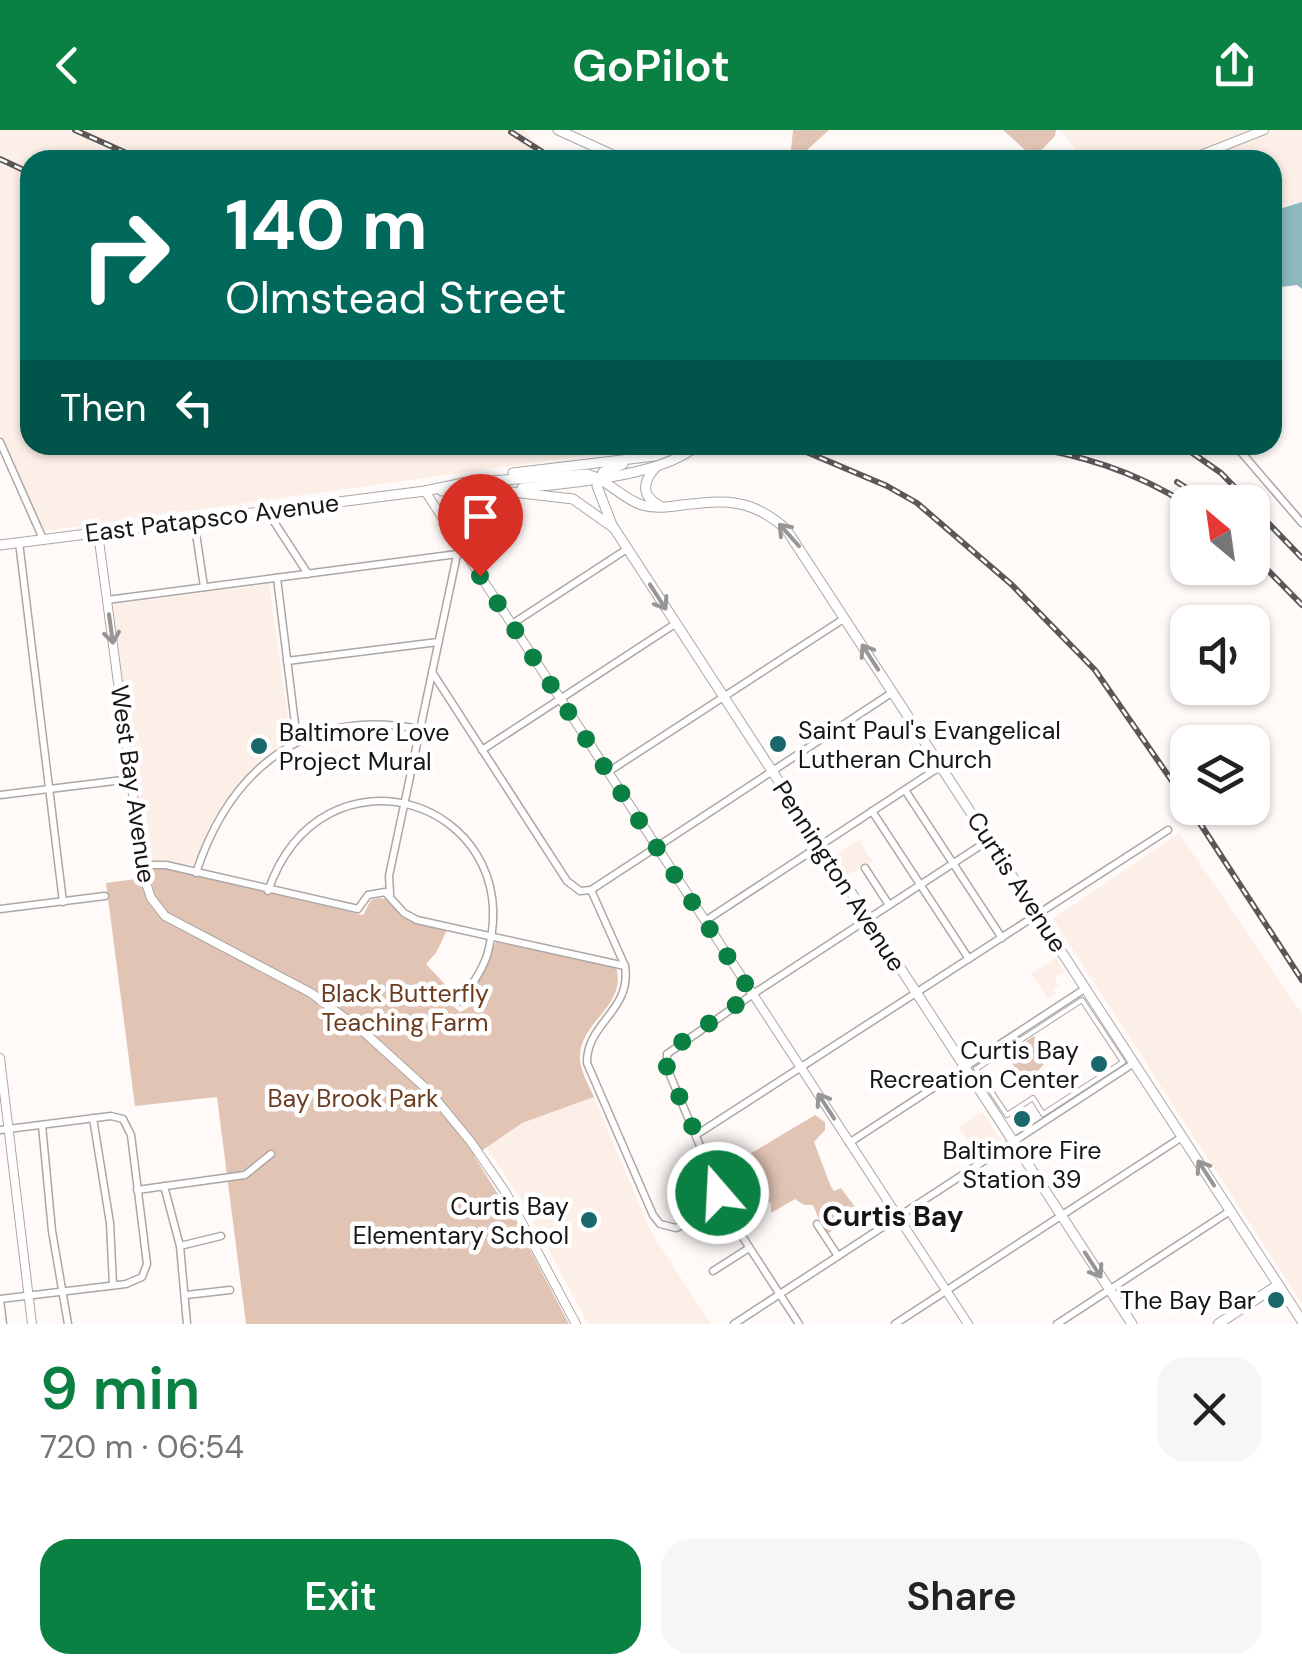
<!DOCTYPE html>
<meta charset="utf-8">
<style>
:root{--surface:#fff;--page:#f6f6f6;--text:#222;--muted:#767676;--accent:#0b8043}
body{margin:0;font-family:"DM Sans",sans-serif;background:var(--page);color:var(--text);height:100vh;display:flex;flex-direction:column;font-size:38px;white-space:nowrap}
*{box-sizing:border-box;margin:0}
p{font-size:32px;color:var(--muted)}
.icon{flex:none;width:55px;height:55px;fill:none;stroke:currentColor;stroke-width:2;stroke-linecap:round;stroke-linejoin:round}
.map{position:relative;height:1194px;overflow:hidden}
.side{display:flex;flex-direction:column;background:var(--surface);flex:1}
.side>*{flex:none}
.banner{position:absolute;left:20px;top:20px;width:1262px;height:305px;border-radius:30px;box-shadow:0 2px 8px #0004;background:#00695c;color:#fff;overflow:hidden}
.needle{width:65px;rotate:331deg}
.tools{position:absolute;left:1170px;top:355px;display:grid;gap:20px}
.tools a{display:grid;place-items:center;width:100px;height:100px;border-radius:20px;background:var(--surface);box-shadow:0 2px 8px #0004;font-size:50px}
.pin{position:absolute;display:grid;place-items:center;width:85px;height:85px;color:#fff;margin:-102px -42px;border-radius:50% 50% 50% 0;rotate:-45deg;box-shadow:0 0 10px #0007}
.pin .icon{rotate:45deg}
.me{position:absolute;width:110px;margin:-55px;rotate:341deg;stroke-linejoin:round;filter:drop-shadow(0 0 8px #0008)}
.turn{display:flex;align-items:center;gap:35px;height:210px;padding:0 40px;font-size:45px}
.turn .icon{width:130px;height:130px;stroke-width:2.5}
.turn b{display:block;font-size:70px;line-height:85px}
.then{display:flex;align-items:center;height:95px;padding:0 40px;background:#0003;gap:20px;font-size:38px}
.round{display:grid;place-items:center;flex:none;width:105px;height:105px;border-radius:30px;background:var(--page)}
.head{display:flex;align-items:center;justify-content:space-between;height:170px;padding:0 40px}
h1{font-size:60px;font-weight:600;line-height:75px;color:var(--accent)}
.cta{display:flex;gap:20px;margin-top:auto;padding:20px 40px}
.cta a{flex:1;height:115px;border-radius:30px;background:var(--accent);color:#fff;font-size:40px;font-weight:600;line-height:115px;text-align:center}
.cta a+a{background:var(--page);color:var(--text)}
header{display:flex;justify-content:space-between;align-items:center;height:130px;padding:0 40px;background:var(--accent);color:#fff;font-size:45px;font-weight:600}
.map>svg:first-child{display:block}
.built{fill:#fcefe7}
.green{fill:#e2c4b4}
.water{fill:#8cbabc}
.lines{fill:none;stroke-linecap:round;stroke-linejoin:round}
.pedestrian-casing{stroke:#aca7a4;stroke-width:6}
.minor-casing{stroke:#aca7a4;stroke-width:9}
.tertiary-casing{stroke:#aca7a4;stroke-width:10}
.secondary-casing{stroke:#aca7a4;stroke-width:11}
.pedestrian{stroke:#fff;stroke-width:4}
.minor{stroke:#fff;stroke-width:6}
.tertiary{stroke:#fff;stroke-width:8}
.secondary{stroke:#fff;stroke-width:9}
.rail-casing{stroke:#5a5756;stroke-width:6}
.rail{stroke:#fff;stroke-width:2.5;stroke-dasharray:8;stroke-linecap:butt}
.oneway{stroke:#979696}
.route{stroke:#0b8043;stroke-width:18;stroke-dasharray:0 32.4}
.poi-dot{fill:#1b686c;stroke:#fff;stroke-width:4}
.labels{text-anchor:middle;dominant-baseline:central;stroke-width:9;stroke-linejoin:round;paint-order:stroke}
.street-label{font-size:25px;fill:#181615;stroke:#fff}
.poi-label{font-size:25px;fill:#181615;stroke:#fff;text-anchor:end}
.park-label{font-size:25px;fill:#6c3c1f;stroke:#fff}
.neighbourhood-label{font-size:28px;font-weight:bold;fill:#181615;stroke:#fff}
</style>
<header><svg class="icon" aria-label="back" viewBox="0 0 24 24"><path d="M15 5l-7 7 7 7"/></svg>GoPilot<svg class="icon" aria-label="share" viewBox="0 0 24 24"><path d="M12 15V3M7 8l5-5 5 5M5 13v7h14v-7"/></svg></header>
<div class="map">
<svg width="1302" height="1194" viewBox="0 0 1302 1194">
<rect width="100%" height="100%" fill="#fffaf8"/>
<!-- built -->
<g class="built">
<polygon points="0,0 524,0 555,30 30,30 30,315 638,315 582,326 44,401 0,304"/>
<polygon points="1061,0 1302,0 1302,72 1273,81 1272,30 1084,30"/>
<polygon points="269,454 290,604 255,636 222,675 208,698 196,733 191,736 148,731 113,477 116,474"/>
<polygon points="1179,703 1302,884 1302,1174 1053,789"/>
<polygon points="859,710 872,731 847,746 835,726"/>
<polygon points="1056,828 1064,841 1054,848 1059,855 1052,859 1056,864 1048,869 1031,844"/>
<polygon points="594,967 651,1102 711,1194 588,1194 526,1077 486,1016 522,993"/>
<polygon points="982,982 1000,1009 978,1024 959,997"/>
</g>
<!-- green -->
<g class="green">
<polygon points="793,0 829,0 808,19 804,30 790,30"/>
<polygon points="1003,0 1056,0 1055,6 1034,28"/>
<path d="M150,738L168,739L363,785L371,770C392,763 390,778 405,788C415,796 434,797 447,800L436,823L426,834L454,864L451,874L460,882L473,875L474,854L496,812L616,838C628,876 577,893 580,930C581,942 589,956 594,967L522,993L474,1026L516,1093L569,1194H246L217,967L135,976L106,753L151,747Z"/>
<polygon points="1034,906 1043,920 1044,934 1036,943 1024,945 1014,937 1008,923"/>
<polygon points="815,985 825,992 825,1000 814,1012 831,1057 834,1061 841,1058 855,1077 858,1089 851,1092 837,1077 836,1097 829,1103 823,1099 813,1075 804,1075 795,1069 771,1083 771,1074 765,1068 748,1071 740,1079 741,1086 732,1091 720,1076 724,1067 720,1042"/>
</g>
<!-- water -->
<polygon class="water" points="1302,72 1302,159 1297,155 1273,158 1273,81"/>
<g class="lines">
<defs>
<polygon id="pedestrian" points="1082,870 1123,932 1043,984 1033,968 1007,985 976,939"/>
<g id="minor">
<polyline points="0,312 43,409"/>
<polyline points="1235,315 1302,393"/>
<polyline points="267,381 308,444"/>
<polyline points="194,390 204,457"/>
<polyline points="19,412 63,772"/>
<polyline points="277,448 297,610"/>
<polyline points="107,470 465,423"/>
<polyline points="512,494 627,419"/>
<polyline points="287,531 438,512"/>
<polyline points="432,542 567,751 580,761 591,760"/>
<polyline points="482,620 675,494"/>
<polyline points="608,642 845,488"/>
<polyline points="905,660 1002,808"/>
<polyline points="0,665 131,649"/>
<polyline points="872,681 969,829"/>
<polyline points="142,735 166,735 358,779 368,765 385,762 404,783 417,790 625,836"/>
<polyline points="865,738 889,775"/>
<path d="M196,743C230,639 306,577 419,599"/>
<path d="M591,760L625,836C632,881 586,893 587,933L653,1085L660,1094L676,1098C696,1090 717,1078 717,1056L667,938V924L753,864L989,710"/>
<polyline points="591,760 893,562"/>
<path d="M268,761C322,605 524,670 489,818C485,838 471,854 462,872"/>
<polyline points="390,764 389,746 457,425"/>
<polyline points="0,779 105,766"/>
<polyline points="705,791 941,636"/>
<polyline points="93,988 110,1093 113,1155"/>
<polyline points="42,995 52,1101 68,1194"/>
<polyline points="0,1000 111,986 123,989 131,1005 147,1134 142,1147 126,1154 0,1169"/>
<polyline points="696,1005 1168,700"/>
<polyline points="849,1013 1086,858"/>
<polyline points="164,1056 180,1116 187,1194"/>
<polyline points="137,1060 245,1045 271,1024"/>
<polyline points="817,1094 838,1126"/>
<polyline points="742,1106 799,1194"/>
<polyline points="180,1116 221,1106"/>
<polyline points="713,1141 749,1118"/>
<polyline points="186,1165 230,1160"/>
<polyline points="0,1169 3,1194"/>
<polyline points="734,1194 1134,933"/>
<polyline points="895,1194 1182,1007"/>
<polyline points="1057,1194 1230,1081"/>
</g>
<g id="tertiary">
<polyline points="1188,30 1264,0"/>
<polyline points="425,361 968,1194"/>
<polyline points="98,403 144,747 151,768 165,786 311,863 365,903 430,962 471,1012 506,1063 576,1194"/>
<polyline points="0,928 32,1194"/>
</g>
<g id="secondary">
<polyline points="558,0 624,30"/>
<path d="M656,337C642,352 641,366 660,376"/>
<polyline points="513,343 655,326 683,315"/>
<path d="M462,353L587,344C609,350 622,369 642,375C655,379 669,377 682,375C726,370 751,368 786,399L1302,1191"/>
<path d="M522,358C567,353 665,346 697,315"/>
<polyline points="442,361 507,360"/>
<polyline points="503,361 573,369 614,398 1132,1194"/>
<polyline points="612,395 597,356 603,342 623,334"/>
<polyline points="0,415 425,361 468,352"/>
<polyline points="1218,1194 1278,1155"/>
</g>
</defs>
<!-- pedestrian casing -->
<use href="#pedestrian" class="pedestrian-casing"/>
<!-- minor casing -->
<use href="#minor" class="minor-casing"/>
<!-- tertiary casing -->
<use href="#tertiary" class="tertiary-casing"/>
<!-- secondary casing -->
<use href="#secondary" class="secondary-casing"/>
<!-- pedestrian -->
<use href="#pedestrian" class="pedestrian"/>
<!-- minor -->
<use href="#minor" class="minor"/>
<!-- tertiary -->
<use href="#tertiary" class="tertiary"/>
<!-- secondary -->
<use href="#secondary" class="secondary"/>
<defs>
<g id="rail">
<polyline points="75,0 142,30"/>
<polyline points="511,2 555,30"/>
<polyline points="0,29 30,43"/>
<polyline points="790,315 887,356 917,373 1011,454 1095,540 1188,674"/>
<path d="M1017,315C1079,324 1135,341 1188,375"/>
<polyline points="1181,315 1221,343 1249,372"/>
<polyline points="1177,352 1209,372"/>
<polyline points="1252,376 1302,428"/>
<polyline points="1252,424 1302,475"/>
<polyline points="1190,678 1302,850"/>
</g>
</defs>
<!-- rail casing -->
<use href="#rail" class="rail-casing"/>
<!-- rail -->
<use href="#rail" class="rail"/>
</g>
<!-- one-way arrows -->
<defs><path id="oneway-shaft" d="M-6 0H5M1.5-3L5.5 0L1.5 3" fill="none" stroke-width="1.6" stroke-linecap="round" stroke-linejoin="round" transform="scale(2.5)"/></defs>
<g class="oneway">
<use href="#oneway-shaft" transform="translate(789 405) rotate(-132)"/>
<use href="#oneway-shaft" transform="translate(658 467) rotate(57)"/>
<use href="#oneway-shaft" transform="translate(111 499) rotate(82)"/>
<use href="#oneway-shaft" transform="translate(870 527) rotate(-123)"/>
<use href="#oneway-shaft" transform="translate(826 976) rotate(-123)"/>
<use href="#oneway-shaft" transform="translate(1206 1043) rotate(-123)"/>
<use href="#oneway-shaft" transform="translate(1093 1135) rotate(57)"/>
</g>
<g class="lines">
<!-- route -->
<polyline class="route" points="480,446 752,864 670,920 666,928 667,938 713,1044 718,1063"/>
</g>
<!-- markers -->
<g class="poi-dot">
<circle cx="778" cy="614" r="10"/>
<circle cx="259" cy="616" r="10"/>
<circle cx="1099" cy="934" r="10"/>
<circle cx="1022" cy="989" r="10"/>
<circle cx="589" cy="1090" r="10"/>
<circle cx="1276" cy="1170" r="10"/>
</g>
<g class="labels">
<!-- street labels -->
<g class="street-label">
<text transform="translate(212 388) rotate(-7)">East Patapsco Avenue</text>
<text transform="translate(133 654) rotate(82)">West Bay Avenue</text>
<text transform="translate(839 746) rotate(57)">Pennington Avenue</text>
<text transform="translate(1017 752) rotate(57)">Curtis Avenue</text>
</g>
<!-- poi labels -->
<g class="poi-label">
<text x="798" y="600" text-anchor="start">Saint Paul's Evangelical<tspan x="798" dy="29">Lutheran Church</tspan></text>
<text x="279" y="602" text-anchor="start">Baltimore Love<tspan x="279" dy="29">Project Mural</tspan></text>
<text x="1079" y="920">Curtis Bay<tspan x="1079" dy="29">Recreation Center</tspan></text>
<text x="1022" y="1020" text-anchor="middle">Baltimore Fire<tspan x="1022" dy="29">Station 39</tspan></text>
<text x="569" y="1076">Curtis Bay<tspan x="569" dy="29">Elementary School</tspan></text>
<text x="1256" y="1170">The Bay Bar</text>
</g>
<!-- park labels -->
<g class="park-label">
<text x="405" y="863">Black Butterfly<tspan x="405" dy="29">Teaching Farm</tspan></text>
<text x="353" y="968">Bay Brook Park</text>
</g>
<!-- neighbourhood labels -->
<g class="neighbourhood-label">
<text x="893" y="1086">Curtis Bay</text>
</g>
</g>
</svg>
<div class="tools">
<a><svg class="needle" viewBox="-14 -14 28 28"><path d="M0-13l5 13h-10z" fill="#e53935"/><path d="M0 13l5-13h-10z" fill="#767676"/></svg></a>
<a><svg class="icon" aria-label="sound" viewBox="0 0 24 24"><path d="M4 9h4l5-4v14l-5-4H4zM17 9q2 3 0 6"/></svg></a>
<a><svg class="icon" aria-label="layers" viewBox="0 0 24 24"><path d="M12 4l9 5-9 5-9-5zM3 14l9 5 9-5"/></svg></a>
</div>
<div class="pin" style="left:480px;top:446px;background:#d93025"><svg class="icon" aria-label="arrive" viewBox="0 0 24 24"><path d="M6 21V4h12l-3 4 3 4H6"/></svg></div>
<svg class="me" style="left:718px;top:1063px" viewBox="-20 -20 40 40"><circle r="17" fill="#0b8043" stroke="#fff" stroke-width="3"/><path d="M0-11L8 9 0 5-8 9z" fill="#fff"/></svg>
<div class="banner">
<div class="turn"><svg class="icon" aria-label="right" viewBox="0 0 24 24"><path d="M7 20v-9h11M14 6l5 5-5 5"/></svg><div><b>140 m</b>Olmstead Street</div></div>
<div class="then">Then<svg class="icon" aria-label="left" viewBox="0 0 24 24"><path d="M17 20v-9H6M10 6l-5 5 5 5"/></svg></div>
</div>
</div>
<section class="side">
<div class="head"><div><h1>9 min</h1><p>720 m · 06:54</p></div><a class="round"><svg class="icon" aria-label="close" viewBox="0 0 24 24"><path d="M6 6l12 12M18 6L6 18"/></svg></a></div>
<div class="cta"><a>Exit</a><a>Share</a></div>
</section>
